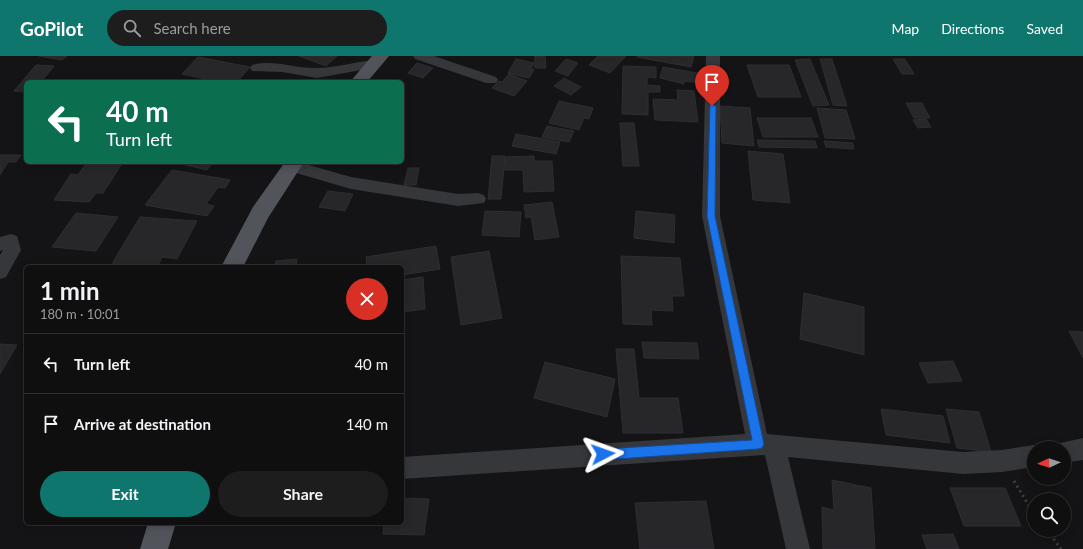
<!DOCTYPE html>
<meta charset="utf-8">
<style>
:root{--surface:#0f0f10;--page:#1d1d1e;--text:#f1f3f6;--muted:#9b9c9f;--line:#2f2f30;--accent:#0f766e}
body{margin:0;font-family:Lato,sans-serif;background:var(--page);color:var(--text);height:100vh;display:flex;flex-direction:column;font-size:15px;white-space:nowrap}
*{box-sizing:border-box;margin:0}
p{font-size:13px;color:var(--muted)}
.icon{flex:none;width:22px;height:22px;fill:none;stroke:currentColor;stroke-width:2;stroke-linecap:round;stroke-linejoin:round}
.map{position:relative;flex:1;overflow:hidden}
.details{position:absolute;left:24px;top:209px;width:380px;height:260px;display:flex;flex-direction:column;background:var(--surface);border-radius:6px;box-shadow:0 2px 10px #0003,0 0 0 1px var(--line)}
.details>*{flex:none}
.banner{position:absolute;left:24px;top:24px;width:380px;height:84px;border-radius:6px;box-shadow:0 2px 10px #0003,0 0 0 1px var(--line);background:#0b6e4f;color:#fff;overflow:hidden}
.needle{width:26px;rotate:266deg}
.fabs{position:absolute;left:1027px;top:385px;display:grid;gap:8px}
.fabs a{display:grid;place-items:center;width:44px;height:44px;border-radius:50%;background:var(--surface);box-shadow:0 2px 10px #0003,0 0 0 1px var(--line);font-size:20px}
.pin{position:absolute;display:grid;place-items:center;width:34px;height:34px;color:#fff;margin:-41px -17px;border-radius:50% 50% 50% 0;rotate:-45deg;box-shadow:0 0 4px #0007}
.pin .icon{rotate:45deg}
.me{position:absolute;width:44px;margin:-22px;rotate:86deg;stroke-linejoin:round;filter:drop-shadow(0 0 3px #0008)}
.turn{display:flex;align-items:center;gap:14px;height:84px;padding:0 16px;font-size:18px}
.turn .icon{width:52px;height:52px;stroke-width:2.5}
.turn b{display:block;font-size:28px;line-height:34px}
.round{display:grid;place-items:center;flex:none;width:42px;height:42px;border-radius:21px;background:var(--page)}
.head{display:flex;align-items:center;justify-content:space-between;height:68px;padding:0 16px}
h1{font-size:24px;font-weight:700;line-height:30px}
.primary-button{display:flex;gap:8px;margin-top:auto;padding:8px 16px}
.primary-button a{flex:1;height:46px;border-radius:24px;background:var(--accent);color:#fff;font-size:16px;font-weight:700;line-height:46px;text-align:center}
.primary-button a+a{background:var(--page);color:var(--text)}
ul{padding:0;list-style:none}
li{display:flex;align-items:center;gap:12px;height:60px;padding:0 16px;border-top:1px solid var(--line)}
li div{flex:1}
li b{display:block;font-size:15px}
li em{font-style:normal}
header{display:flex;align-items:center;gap:24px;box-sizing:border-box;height:56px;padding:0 20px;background:var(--accent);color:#fff}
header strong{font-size:19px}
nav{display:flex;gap:22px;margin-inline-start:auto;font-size:14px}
.search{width:280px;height:36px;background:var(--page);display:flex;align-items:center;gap:10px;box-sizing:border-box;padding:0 14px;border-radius:22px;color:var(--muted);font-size:15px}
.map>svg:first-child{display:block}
.building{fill:#27272a;stroke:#2e2e32}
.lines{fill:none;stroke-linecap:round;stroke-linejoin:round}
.path{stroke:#3b3e42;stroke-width:3;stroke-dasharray:2 3.5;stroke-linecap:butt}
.minor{fill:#35373b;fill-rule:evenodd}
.primary{fill:#51545a;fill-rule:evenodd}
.route{fill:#1a73e8;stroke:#114b97}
</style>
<header>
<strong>GoPilot</strong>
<div class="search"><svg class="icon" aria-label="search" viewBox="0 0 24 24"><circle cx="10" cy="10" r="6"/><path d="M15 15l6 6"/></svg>Search here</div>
<nav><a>Map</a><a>Directions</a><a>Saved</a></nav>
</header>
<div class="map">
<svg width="1083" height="493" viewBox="0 0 1083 493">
<rect width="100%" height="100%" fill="#141416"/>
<!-- building -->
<g class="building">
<polygon points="39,0 67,0 62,4"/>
<polygon points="299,0 337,0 326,10"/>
<polygon points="535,0 545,0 546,12 535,12"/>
<polygon points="598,0 626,0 610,17 589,9"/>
<polygon points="637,0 694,0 691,11 637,1"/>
<polygon points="198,1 250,11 237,26 221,26 182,18"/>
<polygon points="516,3 534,7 531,13 534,14 529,22 508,17"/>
<polygon points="566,3 578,7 568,20 555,15"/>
<polygon points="810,3 829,49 813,50 795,4"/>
<polygon points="820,3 832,3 847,50 833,49"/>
<polygon points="893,3 905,3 914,18 902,18"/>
<polygon points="417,7 433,12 423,22 408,17"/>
<polygon points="36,9 54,10 41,26 26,26 26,36 14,35"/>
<polygon points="747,9 789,9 801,41 758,41"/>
<polygon points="623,10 656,11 656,22 647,21 647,29 660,30 660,36 648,36 648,59 622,58"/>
<polygon points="663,11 697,17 695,26 684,25 684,28 660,22"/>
<polygon points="509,18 527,25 514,40 492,32 499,25 502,26"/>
<polygon points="564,22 581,31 571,39 554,30"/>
<polygon points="677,34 694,35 698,66 655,64 653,43 678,44"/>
<polygon points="559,45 593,52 589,63 584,62 579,74 549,67"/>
<polygon points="906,47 922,47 930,62 914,62"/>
<polygon points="720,50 750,52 754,90 722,87"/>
<polygon points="817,52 846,54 855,83 825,82"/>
<polygon points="757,62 811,62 818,81 763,81"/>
<polygon points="926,63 931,71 918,72 913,64"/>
<polygon points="620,67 634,67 639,110 623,110"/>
<polygon points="547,70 574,75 569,86 542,81"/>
<polygon points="516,78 560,86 556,98 512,90"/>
<polygon points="757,84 815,85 817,92 759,91"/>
<polygon points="824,85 853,87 854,93 826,91"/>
<polygon points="748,95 783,98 790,147 753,144"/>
<polygon points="0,99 21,99 16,106 8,106 0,119"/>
<polygon points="492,100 505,100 501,143 488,143"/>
<polygon points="534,100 534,105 552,105 554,135 524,136 523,114 505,114 505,101"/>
<polygon points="87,106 123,106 103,137 96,137 89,146 54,144 71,118 78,119"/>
<polygon points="178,106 213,106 207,114 177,107"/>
<polygon points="408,112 419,112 416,129 404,129"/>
<polygon points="172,114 230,124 225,132 218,131 206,148 214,150 207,160 145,149"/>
<polygon points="328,135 353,138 345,155 319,151"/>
<polygon points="552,146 559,181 535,184 531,161 526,162 524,149"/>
<polygon points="485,155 521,156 519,181 482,179"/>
<polygon points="636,155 675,159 674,187 634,182"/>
<polygon points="76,157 118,161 96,195 52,191"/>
<polygon points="140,161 197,165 177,203 162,201 158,210 110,211"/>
<polygon points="436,190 440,213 402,219 402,211 367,211 366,201"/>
<polygon points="489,195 502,262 461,269 451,201"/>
<polygon points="621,200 680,202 684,240 672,240 673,255 651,254 652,269 623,268"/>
<polygon points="297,203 296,211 275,211 276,205"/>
<polygon points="423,221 425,253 402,256 402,224"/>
<polygon points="804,237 864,251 864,299 800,283"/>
<polygon points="1069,275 1083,276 1083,302"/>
<polygon points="642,286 697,287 699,303 644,302"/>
<polygon points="0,288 17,289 0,318"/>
<polygon points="616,293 634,293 639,342 678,342 683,377 623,377"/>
<polygon points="953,305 962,325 928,327 919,307"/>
<polygon points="545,306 615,323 607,361 534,342"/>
<polygon points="881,353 943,360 950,387 886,379"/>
<polygon points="946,353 979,356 991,396 957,392"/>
<polygon points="832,424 871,432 875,493 823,493 822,451 834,454"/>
<polygon points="950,432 1005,432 1021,470 964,470"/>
<polygon points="402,442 429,443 424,479 383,478 384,467 402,467"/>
<polygon points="706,445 714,493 640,493 635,447"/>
<polygon points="953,478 959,493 927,493 922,479"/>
</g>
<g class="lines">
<!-- path -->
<g class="path">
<polyline points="1014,425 1034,458"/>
<polyline points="1047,474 1061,493"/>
</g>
<!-- minor -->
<g class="minor">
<polygon points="413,0 434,0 496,21 498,24 496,27 486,27 415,3"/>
<polygon points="706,0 720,0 720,160 767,378 963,396 1002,394 1034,389 1041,392 1034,392 1034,411 1002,416 963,418 788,401 810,493 786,493 765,399 402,423 402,401 745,378 702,160"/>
<path d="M373,4L378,5L380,8L378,11L317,22L282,16L252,15L250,12L252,9C274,3 295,13 317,12C335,12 355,6 373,4Z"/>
<polygon points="286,106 298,106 351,121 458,138 478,137 484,139 486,143 484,147 458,150 351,133 286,114 284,110"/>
<polygon points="11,178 17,180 21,194 6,221 0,223 0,199 3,194 0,195 0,181"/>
<polygon points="1083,382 1083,404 1064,407 1064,392 1055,392 1056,388"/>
</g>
<!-- primary -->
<g class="primary">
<polygon points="372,0 389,0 367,26 350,26"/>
<polygon points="285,106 304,106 268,162 243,211 221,211 253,151"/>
<polygon points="148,467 176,467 168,493 140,493"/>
</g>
</g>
<!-- route -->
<polygon class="route" points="710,48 716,50 715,160 764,388 762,392 758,393 603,404 600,402 598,398 600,395 603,393 752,384 707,160"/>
</svg>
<div class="fabs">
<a><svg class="needle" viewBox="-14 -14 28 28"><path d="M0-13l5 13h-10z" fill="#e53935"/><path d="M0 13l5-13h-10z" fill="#9b9c9f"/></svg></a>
<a><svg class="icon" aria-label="search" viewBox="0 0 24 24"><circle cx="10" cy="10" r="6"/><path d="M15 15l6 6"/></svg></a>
</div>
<div class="pin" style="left:712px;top:50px;background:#d93025"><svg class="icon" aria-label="arrive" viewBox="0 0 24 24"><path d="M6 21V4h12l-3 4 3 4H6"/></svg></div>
<svg class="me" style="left:603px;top:398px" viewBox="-20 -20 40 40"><path d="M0-17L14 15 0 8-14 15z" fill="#1a73e8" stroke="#fff" stroke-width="4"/></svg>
<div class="banner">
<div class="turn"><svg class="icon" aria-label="left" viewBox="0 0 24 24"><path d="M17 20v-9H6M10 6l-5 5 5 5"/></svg><div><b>40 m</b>Turn left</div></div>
</div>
<section class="details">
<div class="head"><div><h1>1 min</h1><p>180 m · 10:01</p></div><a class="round" style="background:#d93025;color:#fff"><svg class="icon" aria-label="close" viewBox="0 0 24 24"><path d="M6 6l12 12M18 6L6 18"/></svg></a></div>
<ul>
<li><svg class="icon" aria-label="left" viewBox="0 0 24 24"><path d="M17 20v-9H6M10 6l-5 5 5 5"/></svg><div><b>Turn left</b></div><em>40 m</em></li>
<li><svg class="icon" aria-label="arrive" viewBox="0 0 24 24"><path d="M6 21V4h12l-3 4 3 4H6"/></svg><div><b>Arrive at destination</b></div><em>140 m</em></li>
</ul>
<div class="primary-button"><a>Exit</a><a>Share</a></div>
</section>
</div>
